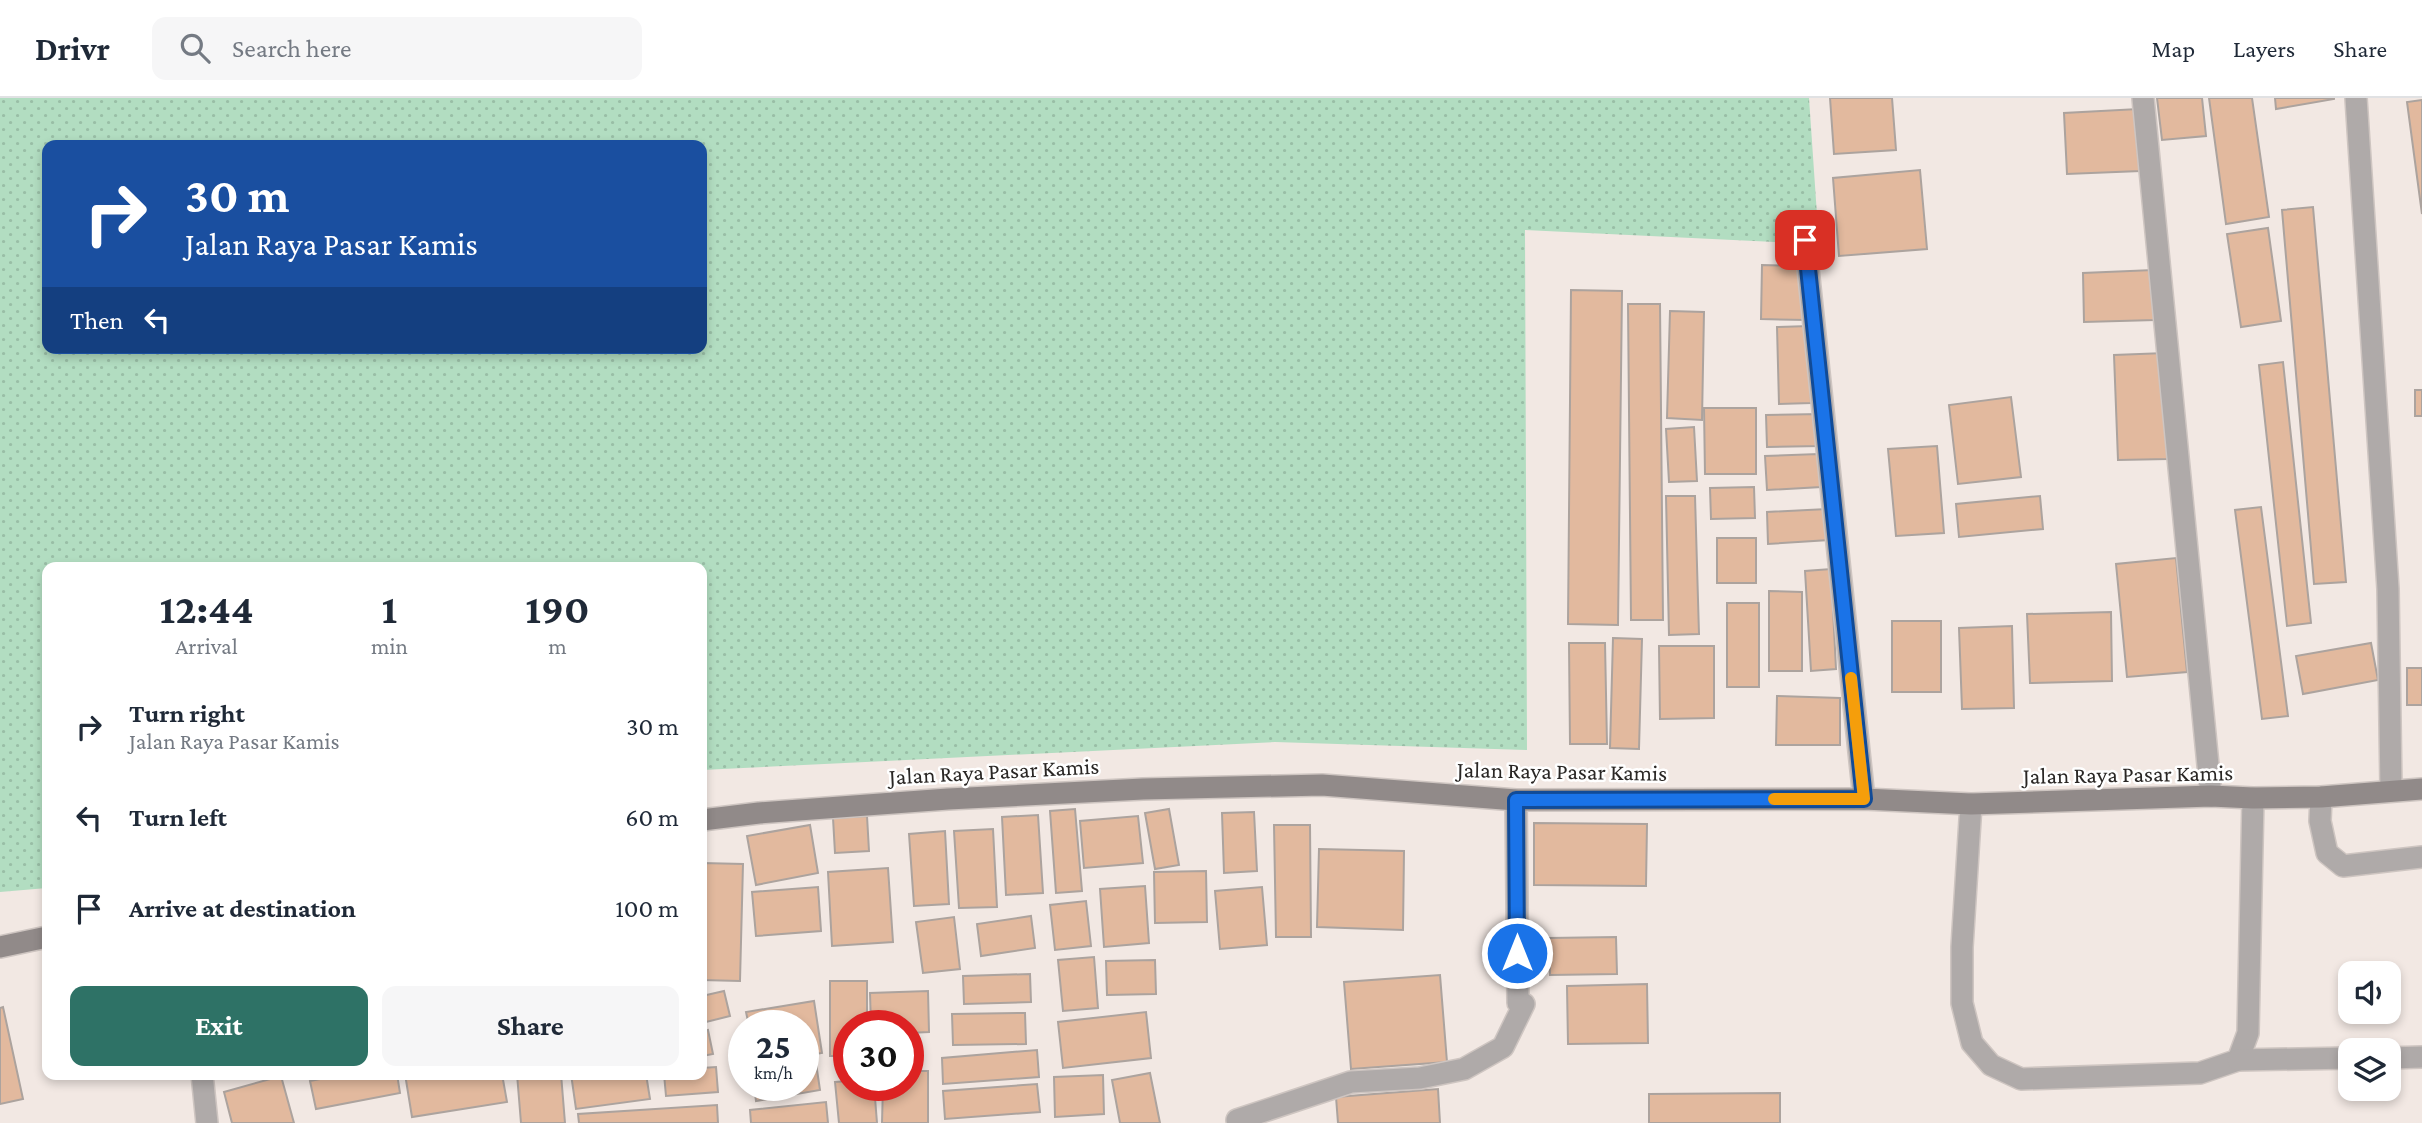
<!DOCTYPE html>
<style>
:root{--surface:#fff;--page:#f6f6f7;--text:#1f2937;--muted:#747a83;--line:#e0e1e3;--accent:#2e7266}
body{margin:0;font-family:"Crimson Pro",serif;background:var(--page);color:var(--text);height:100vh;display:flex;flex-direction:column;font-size:26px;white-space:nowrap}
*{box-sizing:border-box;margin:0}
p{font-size:23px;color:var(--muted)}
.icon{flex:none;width:38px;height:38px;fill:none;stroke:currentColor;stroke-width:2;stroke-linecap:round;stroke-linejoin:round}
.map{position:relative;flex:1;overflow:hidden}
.details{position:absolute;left:42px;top:464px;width:665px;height:518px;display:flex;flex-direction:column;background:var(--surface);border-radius:14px;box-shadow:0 4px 10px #0003}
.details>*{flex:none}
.top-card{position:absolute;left:42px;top:42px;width:665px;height:214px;border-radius:14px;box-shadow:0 4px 10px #0003;background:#1a4fa0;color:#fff;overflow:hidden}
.tools{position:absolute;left:2338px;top:863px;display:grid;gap:14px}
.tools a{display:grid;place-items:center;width:63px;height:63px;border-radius:14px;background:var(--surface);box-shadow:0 4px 10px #0003;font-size:35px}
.speed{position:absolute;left:728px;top:912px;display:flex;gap:14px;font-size:35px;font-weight:700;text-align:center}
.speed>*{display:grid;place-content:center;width:91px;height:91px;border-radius:50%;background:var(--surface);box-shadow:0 4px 10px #0003;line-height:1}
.speed small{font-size:18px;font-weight:400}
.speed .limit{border:10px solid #d22;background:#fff;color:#111}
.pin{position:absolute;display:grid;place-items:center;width:60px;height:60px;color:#fff;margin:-30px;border-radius:14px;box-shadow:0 4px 10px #0006}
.me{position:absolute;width:77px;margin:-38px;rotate:0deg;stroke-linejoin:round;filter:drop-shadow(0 0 5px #0008)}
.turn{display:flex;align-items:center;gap:24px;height:147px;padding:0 28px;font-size:32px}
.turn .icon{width:91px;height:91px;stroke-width:2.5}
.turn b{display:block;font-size:49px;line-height:60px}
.then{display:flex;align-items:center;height:66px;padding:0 28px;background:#0003;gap:14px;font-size:26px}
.eta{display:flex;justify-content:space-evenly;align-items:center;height:119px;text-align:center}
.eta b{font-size:42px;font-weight:700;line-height:49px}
.primary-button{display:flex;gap:14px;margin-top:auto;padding:14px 28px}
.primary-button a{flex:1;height:80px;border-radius:14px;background:var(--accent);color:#fff;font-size:28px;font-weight:700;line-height:80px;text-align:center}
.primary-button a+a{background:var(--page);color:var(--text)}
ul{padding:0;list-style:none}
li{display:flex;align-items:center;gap:21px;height:91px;padding:0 28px}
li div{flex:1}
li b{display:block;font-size:26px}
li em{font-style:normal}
header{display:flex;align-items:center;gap:42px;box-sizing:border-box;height:98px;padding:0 35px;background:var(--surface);border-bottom:2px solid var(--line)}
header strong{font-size:33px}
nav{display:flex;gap:38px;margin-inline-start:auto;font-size:24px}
.search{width:490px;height:63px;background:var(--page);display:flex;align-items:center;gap:18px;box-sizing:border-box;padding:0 24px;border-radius:14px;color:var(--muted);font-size:26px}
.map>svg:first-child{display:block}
.grass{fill:url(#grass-dots);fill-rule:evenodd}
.building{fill:#e2b99e;stroke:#aca39e;stroke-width:2}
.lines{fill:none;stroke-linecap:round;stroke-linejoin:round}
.lane-casing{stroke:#cec5c1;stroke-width:24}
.street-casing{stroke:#cec5c1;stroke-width:24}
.secondary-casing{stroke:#cec5c1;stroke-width:24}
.lane{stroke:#afaaa9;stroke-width:21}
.street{stroke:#afaaa9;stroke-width:21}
.secondary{stroke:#918a89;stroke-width:21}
.route-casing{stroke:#114b97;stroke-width:18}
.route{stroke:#1a73e8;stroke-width:12}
.slow{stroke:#f59e0b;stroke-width:12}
.labels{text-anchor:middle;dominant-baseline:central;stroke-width:5;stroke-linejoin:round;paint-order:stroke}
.street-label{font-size:23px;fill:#2a2725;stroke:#fff}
</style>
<header>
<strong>Drivr</strong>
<div class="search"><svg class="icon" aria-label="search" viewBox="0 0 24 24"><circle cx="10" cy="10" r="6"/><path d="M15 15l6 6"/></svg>Search here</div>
<nav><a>Map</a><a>Layers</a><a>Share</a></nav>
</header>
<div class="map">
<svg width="2422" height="1025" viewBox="0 0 2422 1025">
<defs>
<pattern id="grass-dots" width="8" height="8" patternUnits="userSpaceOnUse" patternTransform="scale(1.75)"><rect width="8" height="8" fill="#b2ddc1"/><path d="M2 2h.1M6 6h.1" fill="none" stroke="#99bea6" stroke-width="1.8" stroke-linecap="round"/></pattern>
</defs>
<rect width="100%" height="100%" fill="#f2e8e3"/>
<!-- grass -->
<path class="grass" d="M0,0H1809L1819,146L1525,132L1527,652L1275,644L702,672V469H47V790L0,794ZM47,47H702V250H47Z"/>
<!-- building -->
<g class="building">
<polygon points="1830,0 1892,0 1896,52 1834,56"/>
<polygon points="2157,0 2202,0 2206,38 2162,42"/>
<polygon points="2209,0 2252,0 2269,119 2226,126"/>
<polygon points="2275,0 2334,0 2334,1 2276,11"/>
<polygon points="2422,2 2422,116 2407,4"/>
<polygon points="2138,11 2140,73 2067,76 2064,15"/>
<polygon points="1920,72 1927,151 1839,158 1833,80"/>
<polygon points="2313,109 2346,484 2314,486 2282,112"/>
<polygon points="2268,130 2281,223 2241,229 2227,136"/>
<polygon points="1762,167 1807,168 1806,222 1761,221"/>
<polygon points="2153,172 2155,222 2084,224 2083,175"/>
<polygon points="1571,192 1622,193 1618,527 1568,526"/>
<polygon points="1628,206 1660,206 1663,522 1631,522"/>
<polygon points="1670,213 1704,214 1702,322 1667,320"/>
<polygon points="1809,228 1811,305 1779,306 1777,229"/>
<polygon points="2165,255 2168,361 2118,362 2114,257"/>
<polygon points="2283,264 2311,525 2287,528 2259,267"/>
<rect x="2415" y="292" width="7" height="26"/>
<polygon points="2011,299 2021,379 1958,386 1949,307"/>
<polygon points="1704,310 1756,310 1756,376 1705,376"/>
<polygon points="1820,316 1820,348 1767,349 1766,317"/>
<polygon points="1694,329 1697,383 1669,384 1666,331"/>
<polygon points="1937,348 1944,435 1896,438 1888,351"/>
<polygon points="1818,356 1821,389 1767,392 1765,358"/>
<polygon points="1754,389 1755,420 1711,421 1710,390"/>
<polygon points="1666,398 1695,398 1699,536 1669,537"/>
<polygon points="2040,398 2043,431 1959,439 1956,406"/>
<polygon points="2261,409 2288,618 2262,621 2235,412"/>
<polygon points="1827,411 1829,442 1768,446 1767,414"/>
<rect x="1717" y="440" width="39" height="45"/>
<polygon points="2176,460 2187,574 2127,579 2116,466"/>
<polygon points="1831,471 1836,571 1811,573 1805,473"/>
<polygon points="1769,493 1802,494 1802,573 1769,573"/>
<rect x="1727" y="505" width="32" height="84"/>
<polygon points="2111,514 2112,583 2030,585 2027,516"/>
<rect x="1892" y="523" width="49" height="71"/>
<polygon points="2012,528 2014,610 1962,611 1959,530"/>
<polygon points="1613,540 1642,541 1639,651 1610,650"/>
<polygon points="1569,545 1605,545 1607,646 1570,646"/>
<polygon points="2371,545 2378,582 2303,596 2296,558"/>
<polygon points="1659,548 1714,548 1714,620 1660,621"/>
<rect x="2407" y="570" width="15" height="37"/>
<polygon points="1777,598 1840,600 1840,647 1776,647"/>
<polygon points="1075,711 1082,793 1056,795 1050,713"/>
<polygon points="1169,711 1179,767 1155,771 1145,715"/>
<polygon points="1254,714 1257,773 1224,775 1222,715"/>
<polygon points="1038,717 1043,795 1006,797 1002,719"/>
<polygon points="867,718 869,753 835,755 833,720"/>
<polygon points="1138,718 1143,765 1084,770 1080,723"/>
<polygon points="1534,725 1647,726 1646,788 1534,787"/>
<polygon points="810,727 818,775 756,787 747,738"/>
<polygon points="1274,727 1310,727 1311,839 1276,839"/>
<polygon points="993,731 997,809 959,810 954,733"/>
<polygon points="945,733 949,806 914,808 909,736"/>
<polygon points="1319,751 1404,753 1403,832 1317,829"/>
<polygon points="702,765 743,766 740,883 702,882"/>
<polygon points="888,770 893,844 832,848 828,774"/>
<polygon points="1206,773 1207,824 1155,825 1154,774"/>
<polygon points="1145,788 1149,845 1104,849 1100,791"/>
<polygon points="818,789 821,833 756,838 752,794"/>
<polygon points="1262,789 1267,847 1220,851 1215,793"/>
<polygon points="1086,803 1091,848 1055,852 1050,807"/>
<polygon points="1031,818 1035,850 981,858 977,826"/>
<polygon points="954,819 960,871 923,875 916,824"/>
<polygon points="1616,839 1617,876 1550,877 1549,840"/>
<polygon points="1094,859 1098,910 1063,913 1058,862"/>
<polygon points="1155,862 1156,896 1107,897 1106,863"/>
<polygon points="1030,876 1031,904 964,906 963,878"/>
<polygon points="1440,877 1447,964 1351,971 1344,884"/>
<polygon points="830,883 867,883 867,928 849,928 849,958 830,958"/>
<polygon points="1647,886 1648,945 1568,946 1567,888"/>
<polygon points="724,893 730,918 702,925 702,898"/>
<polygon points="928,893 929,934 908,935 908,928 871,928 870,895"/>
<polygon points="814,903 822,955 803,958 803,928 749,928 746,914"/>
<polygon points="3,909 23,1001 0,1006 0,910"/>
<polygon points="1146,914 1151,960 1063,970 1058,924"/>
<polygon points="1025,915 1026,946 953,947 952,916"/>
<polygon points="708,932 713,956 702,958 702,933"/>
<polygon points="1037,952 1039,979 943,986 942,960"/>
<polygon points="816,965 820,992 756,1003 754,987 803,987 803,967"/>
<polygon points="716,969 718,994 666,998 664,976 702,976 702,970"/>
<polygon points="908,973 928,973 928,1025 882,1025 883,987 908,987"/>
<polygon points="1150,975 1160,1025 1120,1025 1112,982"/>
<polygon points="345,976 397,976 400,995 316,1011 310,983"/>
<polygon points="405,976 502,976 507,1004 412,1019"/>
<polygon points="517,976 561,976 565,1025 521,1025"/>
<polygon points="571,976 646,976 650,1001 576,1011"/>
<polygon points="1103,977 1104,1016 1055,1019 1054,979"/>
<polygon points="281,978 294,1025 232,1025 224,994"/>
<polygon points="849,983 849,987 874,987 877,1025 839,1025 835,984"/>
<polygon points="1037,986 1040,1014 945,1021 943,993"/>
<polygon points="1438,991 1440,1025 1338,1025 1336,999"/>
<polygon points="1780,995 1780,1025 1649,1025 1649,996"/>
<polygon points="826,1004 828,1025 751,1025 750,1012"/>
<polygon points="717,1007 718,1025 579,1025 578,1016"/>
</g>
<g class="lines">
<defs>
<g id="lane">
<polyline points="2356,0 2388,491 2391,691"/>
<polyline points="2321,699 2320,723 2327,755 2343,768 2422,759"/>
<polyline points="1971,706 1962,849 1962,905 1972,945 1991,967 2021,981 2200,975 2238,962 2248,935 2253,700"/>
<polyline points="202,976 207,1025"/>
</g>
<g id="street">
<polyline points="2143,0 2211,698"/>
<polyline points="1805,142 1864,701"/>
<polyline points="2389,960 2422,959"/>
<polyline points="2238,962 2350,960"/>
<polyline points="1237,1022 1351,984 1420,980 1464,971 1503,949 1524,906 1518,905 1516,702"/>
</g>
<g id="secondary">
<polyline points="702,722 759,715 948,701 1143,691 1322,687 1516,702 1864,701 1971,706 2211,698 2253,700 2321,699 2422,691"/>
<polyline points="0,849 47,839"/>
</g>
</defs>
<!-- lane casing -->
<use href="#lane" class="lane-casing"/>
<!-- street casing -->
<use href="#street" class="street-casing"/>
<!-- secondary casing -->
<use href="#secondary" class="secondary-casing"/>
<!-- lane -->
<use href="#lane" class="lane"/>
<!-- street -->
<use href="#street" class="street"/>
<!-- secondary -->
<use href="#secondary" class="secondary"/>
</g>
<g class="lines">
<defs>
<polyline id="route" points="1517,855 1516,702 1864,701 1805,142"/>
</defs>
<!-- route casing -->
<use href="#route" class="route-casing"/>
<!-- route -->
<use href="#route" class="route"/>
<!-- slow -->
<polyline class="slow" points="1774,701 1864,701 1851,580"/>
</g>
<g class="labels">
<!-- street labels -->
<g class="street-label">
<text transform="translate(994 673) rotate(-3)">Jalan Raya Pasar Kamis</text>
<text transform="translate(1562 673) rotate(1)">Jalan Raya Pasar Kamis</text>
<text transform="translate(2128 676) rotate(-1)">Jalan Raya Pasar Kamis</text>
</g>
</g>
</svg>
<div class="tools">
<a><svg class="icon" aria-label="sound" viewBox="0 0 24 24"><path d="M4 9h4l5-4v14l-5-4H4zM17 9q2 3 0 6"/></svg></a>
<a><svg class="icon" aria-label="layers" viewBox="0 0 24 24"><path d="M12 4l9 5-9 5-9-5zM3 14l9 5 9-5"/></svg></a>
</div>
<div class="speed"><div>25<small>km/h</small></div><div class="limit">30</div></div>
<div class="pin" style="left:1805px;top:142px;background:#d93025"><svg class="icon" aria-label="arrive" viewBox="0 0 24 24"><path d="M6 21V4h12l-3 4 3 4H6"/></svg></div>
<svg class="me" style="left:1517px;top:855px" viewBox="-20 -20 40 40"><circle r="17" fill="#1a73e8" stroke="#fff" stroke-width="3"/><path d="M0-11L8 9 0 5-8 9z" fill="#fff"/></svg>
<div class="top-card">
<div class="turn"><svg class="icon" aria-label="right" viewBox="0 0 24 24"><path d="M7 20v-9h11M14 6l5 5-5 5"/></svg><div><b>30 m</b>Jalan Raya Pasar Kamis</div></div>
<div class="then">Then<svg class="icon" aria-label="left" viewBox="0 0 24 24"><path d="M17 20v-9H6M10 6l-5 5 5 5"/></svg></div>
</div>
<section class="details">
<div class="eta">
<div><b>12:44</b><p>Arrival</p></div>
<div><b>1</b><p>min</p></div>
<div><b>190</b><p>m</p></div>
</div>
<ul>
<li><svg class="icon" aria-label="right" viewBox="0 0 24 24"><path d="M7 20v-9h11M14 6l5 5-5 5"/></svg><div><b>Turn right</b><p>Jalan Raya Pasar Kamis</p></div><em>30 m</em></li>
<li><svg class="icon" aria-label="left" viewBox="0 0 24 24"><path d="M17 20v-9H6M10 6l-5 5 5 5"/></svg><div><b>Turn left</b></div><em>60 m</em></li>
<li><svg class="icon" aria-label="arrive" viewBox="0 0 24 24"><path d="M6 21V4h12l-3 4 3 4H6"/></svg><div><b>Arrive at destination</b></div><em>100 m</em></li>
</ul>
<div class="primary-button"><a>Exit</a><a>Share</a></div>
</section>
</div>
